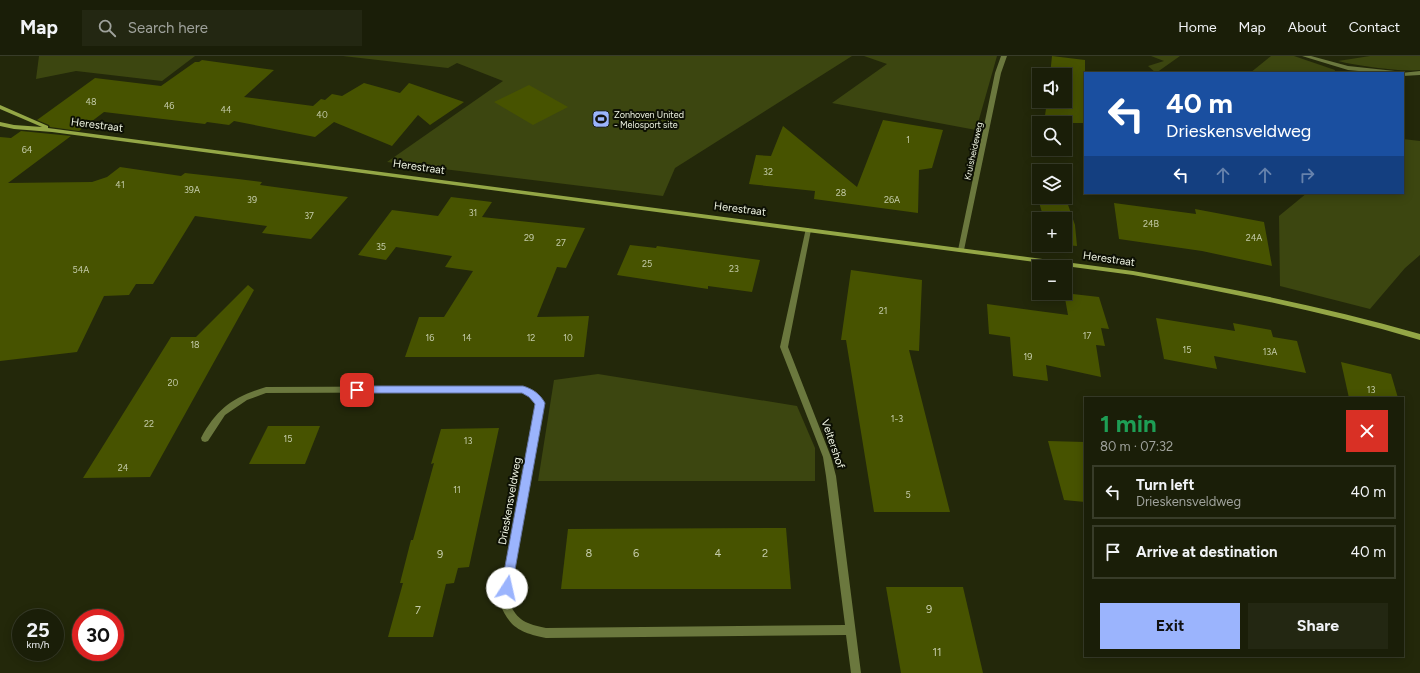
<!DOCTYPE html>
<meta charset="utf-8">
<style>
:root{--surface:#1a1e08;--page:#232712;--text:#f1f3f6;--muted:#9fa29c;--line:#383c29;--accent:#9bb4fd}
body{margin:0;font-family:Figtree,sans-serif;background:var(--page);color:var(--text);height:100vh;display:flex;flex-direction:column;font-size:15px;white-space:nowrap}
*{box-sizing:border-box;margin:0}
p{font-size:13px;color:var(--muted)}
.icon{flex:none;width:22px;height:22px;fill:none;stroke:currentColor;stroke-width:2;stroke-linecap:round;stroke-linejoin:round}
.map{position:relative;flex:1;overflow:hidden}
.sheet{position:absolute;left:1084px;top:341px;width:320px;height:260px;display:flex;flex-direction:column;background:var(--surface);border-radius:0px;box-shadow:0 2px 10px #0003,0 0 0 1px var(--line)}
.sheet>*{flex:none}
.top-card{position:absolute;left:1084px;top:16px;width:320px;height:122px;border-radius:0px;box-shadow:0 2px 10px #0003,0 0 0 1px var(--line);background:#1a4fa0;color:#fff;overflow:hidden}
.controls{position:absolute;left:1032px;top:12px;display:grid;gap:8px}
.controls a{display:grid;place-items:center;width:40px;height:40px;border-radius:0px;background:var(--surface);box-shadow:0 2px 10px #0003,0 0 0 1px var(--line);font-size:20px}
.speed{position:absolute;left:12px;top:553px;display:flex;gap:8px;font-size:20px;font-weight:700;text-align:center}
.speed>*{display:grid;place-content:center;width:52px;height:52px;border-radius:50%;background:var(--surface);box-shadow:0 2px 10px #0003,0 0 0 1px var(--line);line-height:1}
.speed small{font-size:10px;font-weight:400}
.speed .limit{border:6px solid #d22;background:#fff;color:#111}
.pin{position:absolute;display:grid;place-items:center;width:34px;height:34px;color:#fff;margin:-17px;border-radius:8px;box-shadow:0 2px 6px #0006}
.me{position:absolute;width:44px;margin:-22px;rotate:10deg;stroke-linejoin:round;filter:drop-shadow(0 0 3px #0008)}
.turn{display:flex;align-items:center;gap:14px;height:84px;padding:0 16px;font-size:18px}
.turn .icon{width:52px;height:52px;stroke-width:2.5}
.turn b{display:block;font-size:28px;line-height:34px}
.lanes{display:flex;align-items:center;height:38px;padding:0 16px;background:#0003;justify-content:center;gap:20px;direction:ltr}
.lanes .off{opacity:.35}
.round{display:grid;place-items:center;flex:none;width:42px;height:42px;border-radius:0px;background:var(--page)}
.summary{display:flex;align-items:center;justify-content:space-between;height:68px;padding:0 16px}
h1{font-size:24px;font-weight:700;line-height:30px;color:#1e9e55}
.cta{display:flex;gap:8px;margin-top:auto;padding:8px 16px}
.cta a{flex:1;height:46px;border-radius:0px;background:var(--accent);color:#111;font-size:16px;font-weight:700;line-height:46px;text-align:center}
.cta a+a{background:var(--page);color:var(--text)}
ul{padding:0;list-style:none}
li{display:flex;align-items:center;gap:12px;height:54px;margin:0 8px 6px;padding:0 8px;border:2px solid var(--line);border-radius:0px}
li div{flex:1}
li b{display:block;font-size:15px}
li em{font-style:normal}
header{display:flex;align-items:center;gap:24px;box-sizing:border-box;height:56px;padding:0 20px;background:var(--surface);border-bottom:1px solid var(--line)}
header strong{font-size:19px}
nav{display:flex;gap:22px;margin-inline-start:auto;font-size:14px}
.search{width:280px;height:36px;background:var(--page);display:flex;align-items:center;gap:10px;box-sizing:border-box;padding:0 14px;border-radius:0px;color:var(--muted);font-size:15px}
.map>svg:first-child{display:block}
.green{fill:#3c4610}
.building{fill:#475300}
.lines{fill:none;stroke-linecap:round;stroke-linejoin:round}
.street{fill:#6b783e;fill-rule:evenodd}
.secondary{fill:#94a746;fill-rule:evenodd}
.route{fill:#9bb4fd;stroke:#6575a4}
.labels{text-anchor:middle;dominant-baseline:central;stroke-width:4;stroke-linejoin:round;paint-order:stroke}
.number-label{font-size:9px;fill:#c5ccaa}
.far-poi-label{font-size:9px;fill:#eff4e2;stroke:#0d1004;text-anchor:start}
.far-street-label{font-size:9px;fill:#eff4e2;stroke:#0d1004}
.street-label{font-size:11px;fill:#eff4e2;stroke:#0d1004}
.near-number-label{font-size:11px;fill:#c5ccaa}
</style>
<header>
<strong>Map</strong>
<div class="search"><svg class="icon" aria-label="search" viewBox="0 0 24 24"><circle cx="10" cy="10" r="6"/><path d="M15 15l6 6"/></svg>Search here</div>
<nav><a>Home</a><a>Map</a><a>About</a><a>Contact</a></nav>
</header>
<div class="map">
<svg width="1420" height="617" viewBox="0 0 1420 617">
<rect width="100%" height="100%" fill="#23280a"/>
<!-- green -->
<g class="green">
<polygon points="39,0 195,0 162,25 76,15 36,23"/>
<polygon points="343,0 852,0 675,112 663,140 387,106 503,25 457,7 448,12"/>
<polygon points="864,0 997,0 976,74 832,47 887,8"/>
<polygon points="1151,0 1180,0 1156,17 1148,10 1164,5"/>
<polygon points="1271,0 1294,0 1335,14 1334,17 1250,17"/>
<path d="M1370,0H1420V14C1400,16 1358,10 1338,5Z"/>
<polygon points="1403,83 1420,85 1420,199 1405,212 1370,253 1280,230 1279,160 1307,137 1403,137"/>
<polygon points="598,318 797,350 815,392 815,425 538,425 554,324"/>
</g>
<!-- building -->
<g class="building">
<polygon points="1052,0 1085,4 1085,67 1044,67 1047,45 1065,45 1065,19 1050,19"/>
<polygon points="202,4 274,14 244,41 313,50 321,43 325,44 332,38 342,40 364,27 400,37 409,27 464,46 430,69 418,59 392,90 334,66 315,81 234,65 229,69 207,66 205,68 104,56 79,75 50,71 49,69 37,64 95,22 161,30 195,6 199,6"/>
<polygon points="529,29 568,51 533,69 494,46"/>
<polygon points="883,64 943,74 932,112 919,114 918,157 814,143 815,135 749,128 756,99 771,100 783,70 857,131"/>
<polygon points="21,75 71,80 8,127 92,126 107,121 120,111 181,120 185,117 238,123 262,126 260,129 348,141 311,183 262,177 267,170 195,160 153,228 136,228 129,239 104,240 77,296 0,305 0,81 11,82"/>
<polygon points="1035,133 1039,133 1039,141 1065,141 1065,140 1075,169 1077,190 1065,189 1065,163 1044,163"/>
<polygon points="451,141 492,146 482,161 585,172 566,212 557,211 537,261 589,260 584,301 405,301 419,261 444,261 473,215 445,211 452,200 396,191 386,204 358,199 392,154 438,160"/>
<polygon points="1114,147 1196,158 1195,153 1264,166 1272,210 1202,195 1119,183"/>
<polygon points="630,189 656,192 657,190 760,204 752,236 708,230 708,233 617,219"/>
<polygon points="851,214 922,224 919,295 909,294 950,456 874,456 846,284 841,284"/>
<polygon points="248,229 254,234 150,421 83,422 171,281 196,281"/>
<polygon points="1064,237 1099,241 1109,273 1101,272 1105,290 1096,289 1101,321 1046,309 1048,325 1013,320 1010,281 989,278 987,248 1068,259"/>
<polygon points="1156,262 1235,275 1233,267 1271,274 1273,281 1297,285 1306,317 1214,300 1217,313 1164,303"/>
<polygon points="1341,306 1391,318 1398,342 1349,342"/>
<polygon points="268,370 320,370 305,408 249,408"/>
<polygon points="499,372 469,511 458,512 454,527 446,528 433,581 388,581 403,527 400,527 411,484 413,484 434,407 431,408 441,373"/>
<polygon points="1048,385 1085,386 1085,446 1064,444"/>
<polygon points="786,472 791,533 561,533 568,473"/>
<polygon points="886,531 963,531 983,617 901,617"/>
</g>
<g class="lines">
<!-- street -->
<g class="street">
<polygon points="1001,0 1007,0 1001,17 964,194 961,196 958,194 995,17"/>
<polygon points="1302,0 1311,0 1348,10 1395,15 1398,17 1380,17 1348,14"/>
<polygon points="1420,15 1420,19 1403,20 1403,17 1401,17"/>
<path d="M806,172H808L811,174L788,291L831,401L836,420L861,617H851L846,579L546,582C519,576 510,572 499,546L536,348L530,340L522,336L266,337L247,344L225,359L208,385L205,386L202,385L201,382C217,352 234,341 266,331L523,330L536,336L544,347L509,546C517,565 527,568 546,572L845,569L826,420L823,401L780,291Z"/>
</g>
<!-- secondary -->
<path class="secondary" d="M0,49L48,70V72L1133,215C1230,232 1326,251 1420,278V284C1326,256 1230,237 1133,219L52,76L14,73L0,70V66L14,69L42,71L0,53Z"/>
</g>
<!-- route -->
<path class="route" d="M357,330H523C533,333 540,338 545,347L511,536L507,538L503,536L501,532L535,348L529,341L522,337H357L352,334Z"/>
<!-- icons -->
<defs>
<symbol id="stadium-square" viewBox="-11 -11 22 22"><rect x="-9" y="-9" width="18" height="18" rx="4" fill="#9bb4fd" stroke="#0d1004"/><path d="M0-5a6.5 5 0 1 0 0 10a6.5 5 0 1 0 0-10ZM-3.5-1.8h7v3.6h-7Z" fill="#111"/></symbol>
</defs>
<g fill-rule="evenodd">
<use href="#stadium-square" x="591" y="53" width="20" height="20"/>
</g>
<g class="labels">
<!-- number labels -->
<g class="number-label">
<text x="91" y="45">48</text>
<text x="169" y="49">46</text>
<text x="226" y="53">44</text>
<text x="322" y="58">40</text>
<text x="908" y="83">1</text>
<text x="27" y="93">64</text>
<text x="768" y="115">32</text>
<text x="120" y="128">41</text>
<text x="192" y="133">39A</text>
<text x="841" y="136">28</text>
<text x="252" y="143">39</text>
<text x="892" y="143">26A</text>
<text x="473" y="156">31</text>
<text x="309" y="159">37</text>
<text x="1151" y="167">24B</text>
<text x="529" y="181">29</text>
<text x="1254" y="181">24A</text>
<text x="561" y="186">27</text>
<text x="381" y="190">35</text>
<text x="647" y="207">25</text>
<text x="734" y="212">23</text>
<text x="81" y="213">54A</text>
<text x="883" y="254">21</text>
<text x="1087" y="279">17</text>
<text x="430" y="281">16</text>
<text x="467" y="281">14</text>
<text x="531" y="281">12</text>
<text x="568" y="281">10</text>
<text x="195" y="288">18</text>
<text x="1187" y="293">15</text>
<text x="1270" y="295">13A</text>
<text x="1028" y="300">19</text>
<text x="173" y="326">20</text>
<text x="1371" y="333">13</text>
<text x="897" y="362">1-3</text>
<text x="149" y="367">22</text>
<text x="288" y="382">15</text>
<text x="468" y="384">13</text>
<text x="123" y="411">24</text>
<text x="457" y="433">11</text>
<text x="908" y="438">5</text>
</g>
<!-- far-poi labels -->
<g class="far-poi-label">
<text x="614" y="58">Zonhoven United<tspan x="614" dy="10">- Melosport site</tspan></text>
</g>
<!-- far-street labels -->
<g class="far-street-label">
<text transform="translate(973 95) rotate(-78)">Kruisheideweg</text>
</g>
<!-- street labels -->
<g class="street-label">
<text transform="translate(97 69) rotate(7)">Herestraat</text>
<text transform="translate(419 111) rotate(8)">Herestraat</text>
<text transform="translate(740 153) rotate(7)">Herestraat</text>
<text transform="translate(1109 203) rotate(8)">Herestraat</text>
<text transform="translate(833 388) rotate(71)">Veltershof</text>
<text transform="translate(510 445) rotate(-80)">Drieskensveldweg</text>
</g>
<!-- near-number labels -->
<g class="near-number-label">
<text x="589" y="497">8</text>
<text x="636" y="497">6</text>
<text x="718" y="497">4</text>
<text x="765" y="497">2</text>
<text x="440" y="498">9</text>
<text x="929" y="553">9</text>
<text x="418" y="554">7</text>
<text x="937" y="596">11</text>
</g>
</g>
</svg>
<div class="controls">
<a><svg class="icon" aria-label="sound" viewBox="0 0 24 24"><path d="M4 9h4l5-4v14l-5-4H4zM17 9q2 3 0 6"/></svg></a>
<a><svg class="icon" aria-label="search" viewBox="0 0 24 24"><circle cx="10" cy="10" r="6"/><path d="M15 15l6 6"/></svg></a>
<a><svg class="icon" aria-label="layers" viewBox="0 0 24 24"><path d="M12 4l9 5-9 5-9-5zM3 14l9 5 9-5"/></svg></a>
<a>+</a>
<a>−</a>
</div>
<div class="speed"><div>25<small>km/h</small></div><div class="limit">30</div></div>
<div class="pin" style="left:357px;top:334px;background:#d93025"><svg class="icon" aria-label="arrive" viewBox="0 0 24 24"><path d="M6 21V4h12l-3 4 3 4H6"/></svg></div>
<svg class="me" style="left:507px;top:532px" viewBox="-20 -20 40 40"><circle r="19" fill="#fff"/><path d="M0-13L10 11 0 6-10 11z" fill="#9bb4fd"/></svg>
<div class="top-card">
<div class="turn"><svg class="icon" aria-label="left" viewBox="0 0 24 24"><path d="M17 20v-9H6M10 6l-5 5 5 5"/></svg><div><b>40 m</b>Drieskensveldweg</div></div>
<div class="lanes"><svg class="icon" aria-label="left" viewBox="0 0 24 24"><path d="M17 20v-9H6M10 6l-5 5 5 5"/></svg><svg class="icon off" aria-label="ahead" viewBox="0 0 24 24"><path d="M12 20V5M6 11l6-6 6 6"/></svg><svg class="icon off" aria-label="ahead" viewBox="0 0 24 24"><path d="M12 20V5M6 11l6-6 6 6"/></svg><svg class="icon off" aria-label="right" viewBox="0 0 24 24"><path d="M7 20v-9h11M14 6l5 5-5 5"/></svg></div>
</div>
<section class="sheet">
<div class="summary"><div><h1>1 min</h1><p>80 m · 07:32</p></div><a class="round" style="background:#d93025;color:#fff"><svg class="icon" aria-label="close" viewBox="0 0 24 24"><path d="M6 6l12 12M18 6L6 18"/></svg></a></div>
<ul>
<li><svg class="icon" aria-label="left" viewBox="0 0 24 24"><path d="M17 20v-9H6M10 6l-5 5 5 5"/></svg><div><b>Turn left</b><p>Drieskensveldweg</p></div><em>40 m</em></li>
<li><svg class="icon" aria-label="arrive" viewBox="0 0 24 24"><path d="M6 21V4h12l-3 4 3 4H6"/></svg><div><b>Arrive at destination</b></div><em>40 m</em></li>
</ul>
<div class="cta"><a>Exit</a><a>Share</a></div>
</section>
</div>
